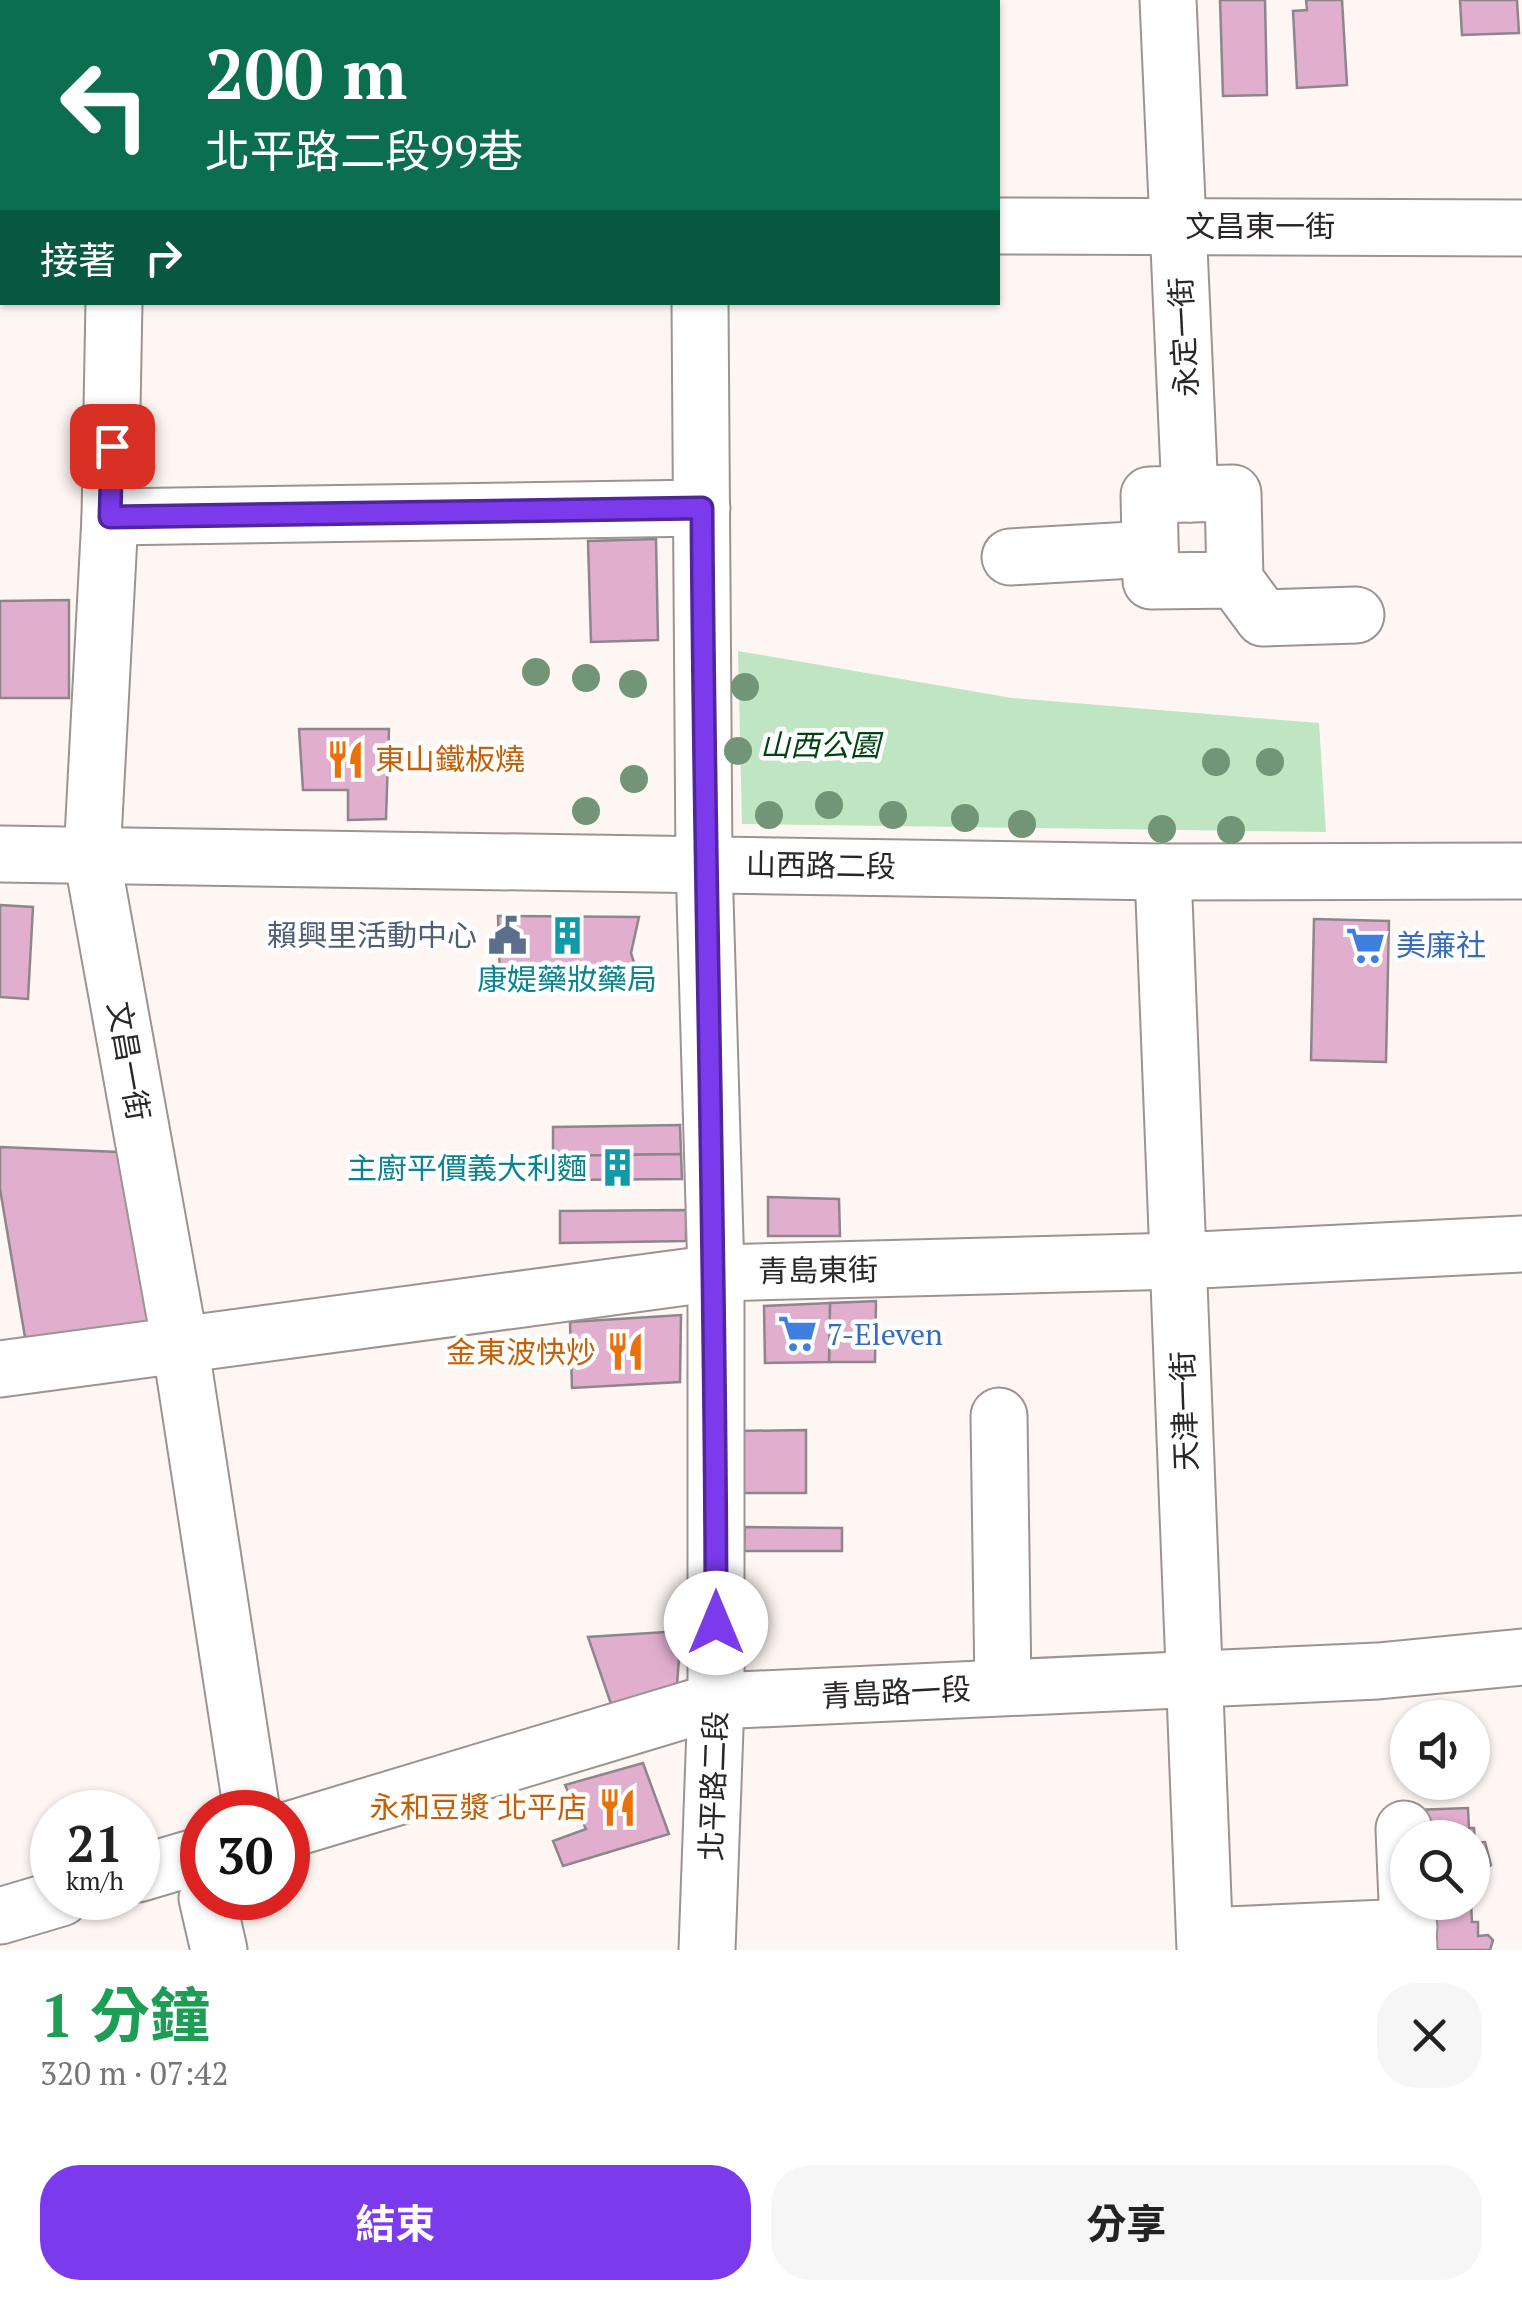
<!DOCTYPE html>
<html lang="zh-TW">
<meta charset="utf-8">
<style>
:root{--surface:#fff;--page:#f6f6f6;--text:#222;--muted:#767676;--accent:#7c3aed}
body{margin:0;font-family:"PT Serif","Noto Sans TC",serif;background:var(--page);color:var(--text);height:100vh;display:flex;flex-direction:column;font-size:38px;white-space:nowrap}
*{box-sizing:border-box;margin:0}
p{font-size:32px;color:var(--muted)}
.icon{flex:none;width:55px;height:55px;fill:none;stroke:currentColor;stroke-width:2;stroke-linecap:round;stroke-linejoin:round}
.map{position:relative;height:1950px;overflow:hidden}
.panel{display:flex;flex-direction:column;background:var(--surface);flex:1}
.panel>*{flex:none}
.guide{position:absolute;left:0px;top:0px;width:1000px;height:305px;box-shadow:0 2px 8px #0004;background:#0b6e4f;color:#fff;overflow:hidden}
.tools{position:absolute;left:1390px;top:1700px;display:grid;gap:20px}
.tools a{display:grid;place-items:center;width:100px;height:100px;border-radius:50%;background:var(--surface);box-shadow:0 2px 8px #0004;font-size:50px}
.speed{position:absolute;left:30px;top:1790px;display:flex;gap:20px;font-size:50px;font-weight:700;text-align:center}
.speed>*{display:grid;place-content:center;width:130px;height:130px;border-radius:50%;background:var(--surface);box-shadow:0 2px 8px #0004;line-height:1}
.speed small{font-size:25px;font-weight:400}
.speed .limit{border:15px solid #d22;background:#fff;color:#111}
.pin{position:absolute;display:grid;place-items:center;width:85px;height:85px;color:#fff;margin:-42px;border-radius:20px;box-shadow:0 5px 15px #0006}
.me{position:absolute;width:110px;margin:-55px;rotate:0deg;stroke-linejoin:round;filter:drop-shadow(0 0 8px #0008)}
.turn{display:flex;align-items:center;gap:35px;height:210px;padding:0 40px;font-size:45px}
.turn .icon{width:130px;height:130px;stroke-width:2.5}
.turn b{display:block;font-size:70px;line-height:85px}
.then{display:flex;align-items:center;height:95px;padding:0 40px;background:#0003;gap:20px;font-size:38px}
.round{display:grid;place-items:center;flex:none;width:105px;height:105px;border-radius:40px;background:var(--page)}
.head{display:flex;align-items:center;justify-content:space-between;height:170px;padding:0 40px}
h1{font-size:60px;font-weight:700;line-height:75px;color:#1e9e55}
.primary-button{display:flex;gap:20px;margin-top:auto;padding:20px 40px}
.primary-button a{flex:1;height:115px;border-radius:40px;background:var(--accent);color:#fff;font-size:40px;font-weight:700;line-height:115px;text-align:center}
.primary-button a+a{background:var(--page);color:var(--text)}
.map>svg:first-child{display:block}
.green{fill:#c0e5c2}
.building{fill:#e1aece;stroke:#8d868a;stroke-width:2.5}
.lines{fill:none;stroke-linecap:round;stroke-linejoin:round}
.minor-casing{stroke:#9c9491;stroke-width:59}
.minor{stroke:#fff;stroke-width:55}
.tree{fill:#729477}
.route-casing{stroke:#51269a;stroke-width:25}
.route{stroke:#7c3aed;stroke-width:18}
.labels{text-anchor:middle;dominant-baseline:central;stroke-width:9;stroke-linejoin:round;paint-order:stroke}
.street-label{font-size:30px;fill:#292625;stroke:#fff}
.park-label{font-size:30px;font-style:italic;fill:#004412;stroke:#fff}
.food-label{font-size:30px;fill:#c56008;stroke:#fff;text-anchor:end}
.service-label{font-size:30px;fill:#4e5e75;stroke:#fff;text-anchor:end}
.shop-label{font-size:30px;fill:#366cbe;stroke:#fff;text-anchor:start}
.culture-label{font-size:30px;fill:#0d838f;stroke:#fff}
</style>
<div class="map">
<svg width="1522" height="1950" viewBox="0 0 1522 1950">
<rect width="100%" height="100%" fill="#fef6f3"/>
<!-- green -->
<polygon class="green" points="738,651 1012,698 1319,723 1326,832 742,824"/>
<!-- building -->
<g class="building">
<polygon points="1220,0 1265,0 1267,95 1223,96"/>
<polygon points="1306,0 1342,0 1347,85 1297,88 1293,11 1307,10"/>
<polygon points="1460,0 1517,0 1519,33 1462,35"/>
<polygon points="656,539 658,640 591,642 588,541"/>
<polygon points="69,600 69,698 0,698 0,601"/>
<polygon points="299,729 389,729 386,819 348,820 348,790 303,790"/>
<polygon points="0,905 33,907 28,999 0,997"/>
<polygon points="498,916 639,917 631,953 638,975 500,975"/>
<polygon points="1314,919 1389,921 1386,1062 1311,1060"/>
<polygon points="680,1125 681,1154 553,1156 553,1127"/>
<polygon points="0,1147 119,1152 149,1327 28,1355 0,1189"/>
<polygon points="681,1154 682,1179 554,1180 553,1156"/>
<polygon points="768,1197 839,1199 840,1236 768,1236"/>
<polygon points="686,1210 686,1241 560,1243 560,1211"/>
<polygon points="876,1301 875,1362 829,1362 830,1303"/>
<polygon points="830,1303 829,1362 765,1363 764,1306"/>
<polygon points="681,1315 680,1382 572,1388 570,1322"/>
<polygon points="806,1430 806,1493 738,1493 738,1431"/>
<polygon points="745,1527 842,1528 842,1551 744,1551"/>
<polygon points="681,1631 677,1685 611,1704 588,1637"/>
<polygon points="643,1763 669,1834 563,1866 553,1841 586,1829 565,1785"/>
<polygon points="1468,1808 1469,1828 1474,1828 1475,1843 1485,1842 1491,1865 1485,1870 1474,1869 1472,1883 1472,1838 1410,1838 1414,1810"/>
<polygon points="1471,1902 1472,1922 1478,1922 1478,1936 1488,1935 1493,1940 1490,1950 1415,1950 1432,1903"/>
</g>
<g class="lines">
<defs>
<g id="minor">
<polyline points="694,0 694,2"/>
<polyline points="1168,0 1190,494"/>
<polyline points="121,2 121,0"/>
<polyline points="0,218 2,218"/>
<polyline points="998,226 1522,228"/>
<polyline points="114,302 110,517 92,857 180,1344 252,1812"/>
<polyline points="700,302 704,863 716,1273 716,1701 707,1950"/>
<polyline points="110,517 702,508"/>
<polyline points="1010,557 1150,549"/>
<polyline points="1235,580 1233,493 1149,495 1151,581 1235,580 1263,618 1356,615"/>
<polyline points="0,854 1163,872 1522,871"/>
<polyline points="1163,872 1205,1950"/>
<polyline points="0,1369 716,1273 1178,1261 1522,1244"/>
<polyline points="999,1416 1003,1687"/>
<polyline points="1404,1829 1409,1950"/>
<polyline points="288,1830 716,1701 1378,1671 1522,1657"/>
<polyline points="138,1874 202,1855"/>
<polyline points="207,1898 219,1950"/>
<polyline points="0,1916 61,1898"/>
<polyline points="1205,1936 1409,1927"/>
</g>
</defs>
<!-- minor casing -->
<use href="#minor" class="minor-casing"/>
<!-- minor -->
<use href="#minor" class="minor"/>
</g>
<!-- trees -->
<g class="tree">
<circle cx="536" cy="672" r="14"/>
<circle cx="586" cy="678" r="14"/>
<circle cx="633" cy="684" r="14"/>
<circle cx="745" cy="687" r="14"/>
<circle cx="738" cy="751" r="14"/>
<circle cx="1216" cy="762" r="14"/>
<circle cx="1270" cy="762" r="14"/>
<circle cx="634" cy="779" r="14"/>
<circle cx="829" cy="805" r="14"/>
<circle cx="586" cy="811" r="14"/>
<circle cx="769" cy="815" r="14"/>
<circle cx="893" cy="815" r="14"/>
<circle cx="965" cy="818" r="14"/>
<circle cx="1022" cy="824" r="14"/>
<circle cx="1162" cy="829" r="14"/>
<circle cx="1231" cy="830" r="14"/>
</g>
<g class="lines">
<defs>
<path id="route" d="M112,446L110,517L702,508C704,880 716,1252 716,1623"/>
</defs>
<!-- route casing -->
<use href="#route" class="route-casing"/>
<!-- route -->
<use href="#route" class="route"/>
</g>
<!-- icons -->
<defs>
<symbol id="restaurant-bare" viewBox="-9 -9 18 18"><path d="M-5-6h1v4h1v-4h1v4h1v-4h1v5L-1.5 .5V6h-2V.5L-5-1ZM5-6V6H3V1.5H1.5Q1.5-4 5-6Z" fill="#e8710a" stroke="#fff" stroke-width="2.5" paint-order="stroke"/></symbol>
<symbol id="civic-bare" viewBox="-9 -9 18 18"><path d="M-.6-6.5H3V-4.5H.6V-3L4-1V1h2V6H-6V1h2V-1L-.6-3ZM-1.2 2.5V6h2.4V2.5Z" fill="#5c6f8a" stroke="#fff" stroke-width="2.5" paint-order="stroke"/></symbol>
<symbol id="building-bare" viewBox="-9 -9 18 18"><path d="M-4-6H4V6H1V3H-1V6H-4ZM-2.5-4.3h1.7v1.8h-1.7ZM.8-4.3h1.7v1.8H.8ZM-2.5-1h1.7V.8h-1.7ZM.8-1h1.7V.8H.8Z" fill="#0f9aa8" stroke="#fff" stroke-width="2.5" paint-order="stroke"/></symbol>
<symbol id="supermarket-bare" viewBox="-9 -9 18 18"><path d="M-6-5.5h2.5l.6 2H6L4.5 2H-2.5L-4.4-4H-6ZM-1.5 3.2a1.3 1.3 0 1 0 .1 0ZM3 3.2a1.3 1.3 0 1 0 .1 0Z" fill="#3f7fe0" stroke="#fff" stroke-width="2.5" paint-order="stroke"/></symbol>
</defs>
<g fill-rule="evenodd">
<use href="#restaurant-bare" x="318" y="732" width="55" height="55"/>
<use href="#civic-bare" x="480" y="908" width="55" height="55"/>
<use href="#building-bare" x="540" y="908" width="55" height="55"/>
<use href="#supermarket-bare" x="1338" y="918" width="55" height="55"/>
<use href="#building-bare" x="590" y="1140" width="55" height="55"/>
<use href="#supermarket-bare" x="770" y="1306" width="55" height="55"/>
<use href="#restaurant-bare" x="598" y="1324" width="55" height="55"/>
<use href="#restaurant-bare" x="590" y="1780" width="55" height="55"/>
</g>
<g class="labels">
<!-- street labels -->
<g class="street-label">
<text x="1260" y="226">文昌東一街</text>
<text transform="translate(1183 337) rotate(-93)">永定一街</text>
<text transform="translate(821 865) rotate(1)">山西路二段</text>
<text transform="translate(129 1061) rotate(80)">文昌一街</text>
<text transform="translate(818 1270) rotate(-1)">青島東街</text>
<text transform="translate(1184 1411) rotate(-92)">天津一街</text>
<text transform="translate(896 1692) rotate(-3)">青島路一段</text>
<text transform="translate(713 1786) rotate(-88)">北平路二段</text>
</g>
<!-- park labels -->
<g class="park-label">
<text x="820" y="745">山西公園</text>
</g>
<!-- food labels -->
<g class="food-label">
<text x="375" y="759" text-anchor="start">東山鐵板燒</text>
<text x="596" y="1352">金東波快炒</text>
<text x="587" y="1807">永和豆漿 北平店</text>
</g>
<!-- service labels -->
<g class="service-label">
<text x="477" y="935">賴興里活動中心</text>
</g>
<!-- shop labels -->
<g class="shop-label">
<text x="1396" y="945">美廉社</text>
<text x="827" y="1334">7-Eleven</text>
</g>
<!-- culture labels -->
<g class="culture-label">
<text x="567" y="979">康媞藥妝藥局</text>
<text x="587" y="1168" text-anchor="end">主廚平價義大利麵</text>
</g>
</g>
</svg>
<div class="tools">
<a><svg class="icon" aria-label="sound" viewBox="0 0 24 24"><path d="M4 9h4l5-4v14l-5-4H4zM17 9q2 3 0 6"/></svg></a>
<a><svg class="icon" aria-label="search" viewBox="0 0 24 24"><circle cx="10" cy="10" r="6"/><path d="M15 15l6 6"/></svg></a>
</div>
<div class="speed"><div>21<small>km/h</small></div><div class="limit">30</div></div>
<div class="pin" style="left:112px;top:446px;background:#d93025"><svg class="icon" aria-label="arrive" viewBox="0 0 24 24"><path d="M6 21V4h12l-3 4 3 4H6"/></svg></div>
<svg class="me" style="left:716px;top:1623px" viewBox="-20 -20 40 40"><circle r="19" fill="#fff"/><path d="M0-13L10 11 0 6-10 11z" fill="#7c3aed"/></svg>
<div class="guide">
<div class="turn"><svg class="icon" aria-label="left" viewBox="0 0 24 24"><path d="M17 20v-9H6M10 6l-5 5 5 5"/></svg><div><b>200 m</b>北平路二段99巷</div></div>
<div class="then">接著<svg class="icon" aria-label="right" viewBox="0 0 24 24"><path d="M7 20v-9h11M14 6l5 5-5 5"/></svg></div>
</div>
</div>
<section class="panel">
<div class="head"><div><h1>1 分鐘</h1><p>320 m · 07:42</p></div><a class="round"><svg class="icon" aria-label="close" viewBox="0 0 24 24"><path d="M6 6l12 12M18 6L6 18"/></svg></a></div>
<div class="primary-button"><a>結束</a><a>分享</a></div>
</section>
